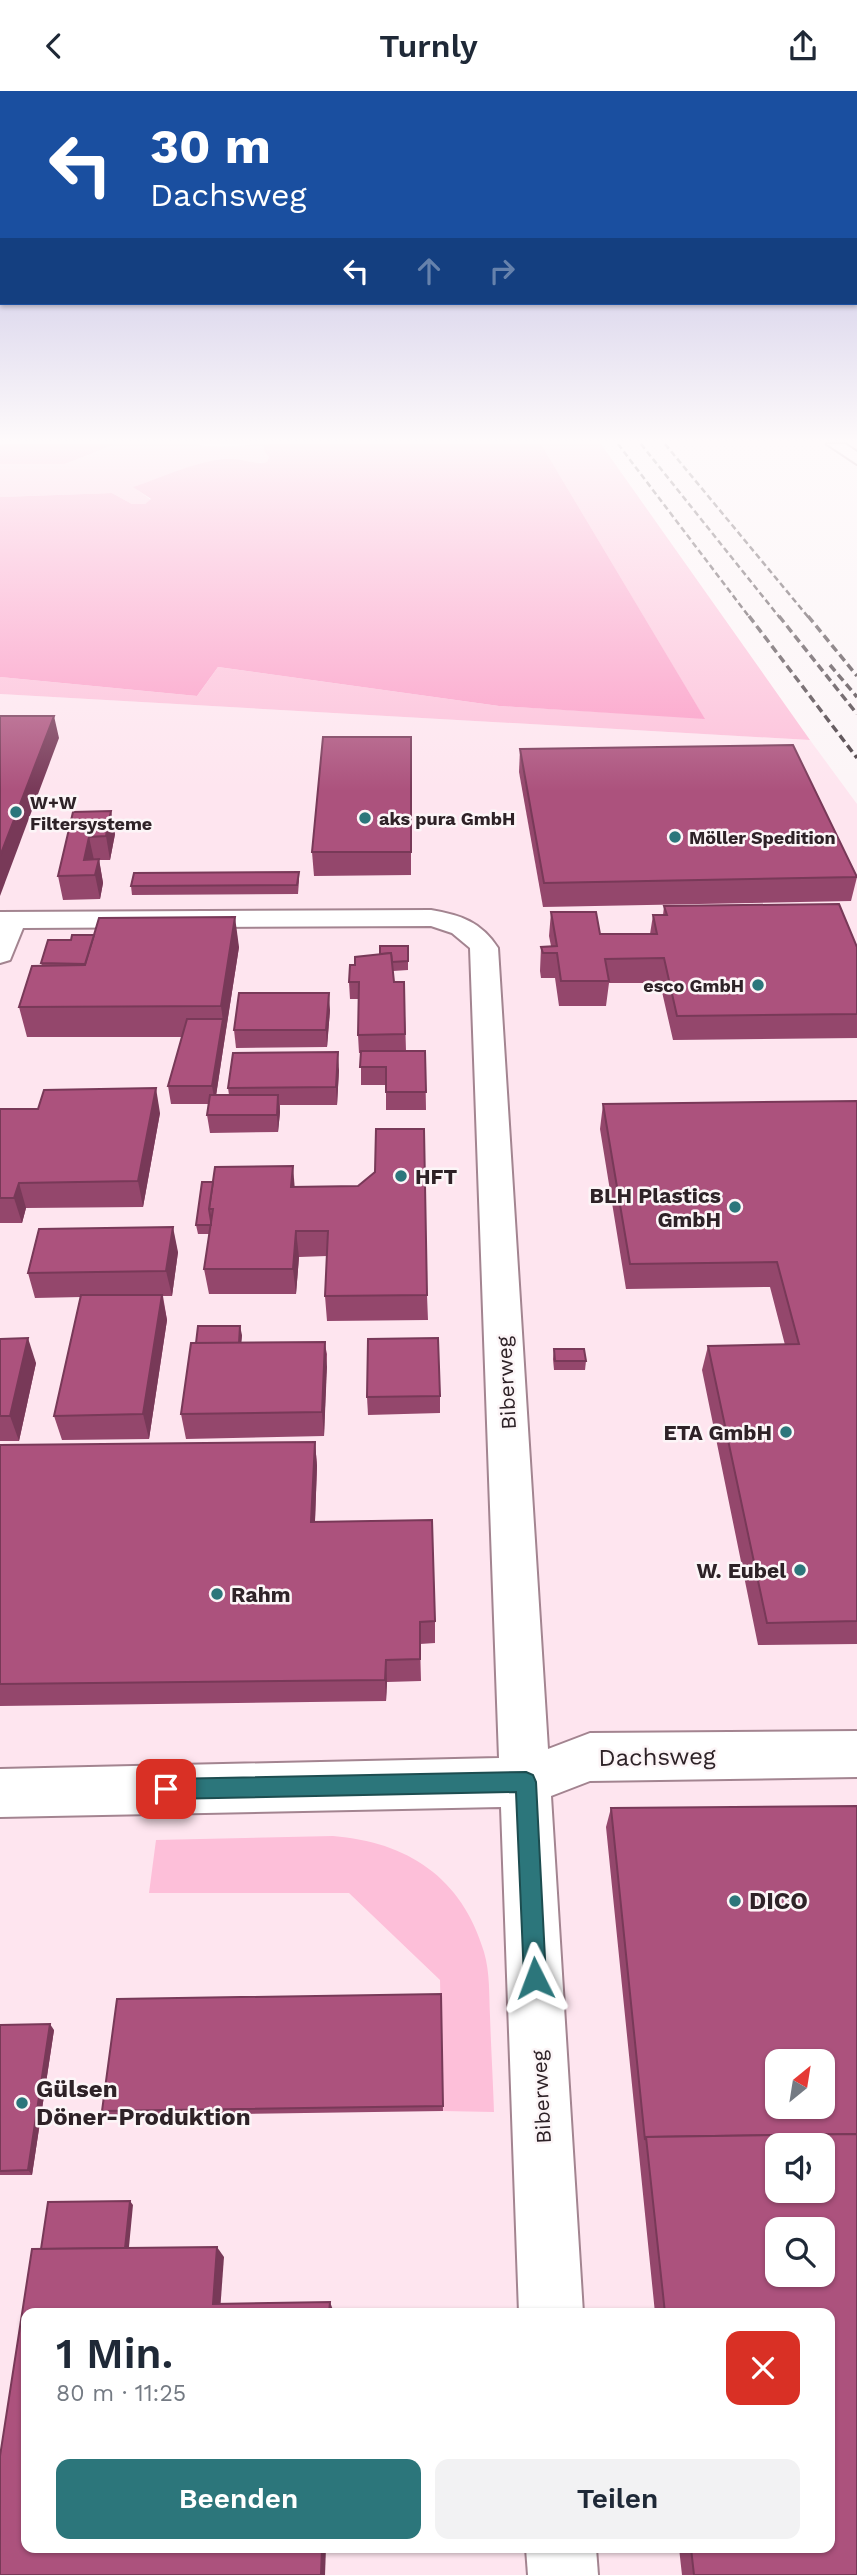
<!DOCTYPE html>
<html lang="de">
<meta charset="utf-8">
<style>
:root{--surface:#fff;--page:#f2f2f3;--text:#1f2937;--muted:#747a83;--accent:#2c767b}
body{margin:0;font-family:"Work Sans",sans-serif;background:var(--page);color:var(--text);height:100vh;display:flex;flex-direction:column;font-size:26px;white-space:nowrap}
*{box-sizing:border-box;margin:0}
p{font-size:23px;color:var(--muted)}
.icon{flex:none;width:38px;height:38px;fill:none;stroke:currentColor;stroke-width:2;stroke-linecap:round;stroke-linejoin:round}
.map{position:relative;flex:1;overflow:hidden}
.details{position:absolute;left:21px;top:2217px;width:814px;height:245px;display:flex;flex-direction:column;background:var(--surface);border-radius:14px;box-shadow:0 2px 5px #0004}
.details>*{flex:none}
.top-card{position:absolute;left:0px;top:0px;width:858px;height:214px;box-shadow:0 2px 5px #0004;background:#1a4fa0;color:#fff;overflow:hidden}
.needle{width:46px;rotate:30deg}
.fabs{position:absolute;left:765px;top:1958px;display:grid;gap:14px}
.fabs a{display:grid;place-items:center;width:70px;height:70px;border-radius:14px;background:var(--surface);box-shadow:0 2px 5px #0004;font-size:35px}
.pin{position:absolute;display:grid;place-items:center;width:60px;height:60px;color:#fff;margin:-30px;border-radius:14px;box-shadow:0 4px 10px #0006}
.me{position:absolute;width:77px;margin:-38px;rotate:357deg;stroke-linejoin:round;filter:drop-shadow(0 0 5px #0008)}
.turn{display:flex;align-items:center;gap:24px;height:147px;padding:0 35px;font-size:32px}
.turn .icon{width:91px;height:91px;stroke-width:2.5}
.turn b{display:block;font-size:49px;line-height:60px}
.lanes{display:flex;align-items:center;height:66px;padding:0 35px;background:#0003;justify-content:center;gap:35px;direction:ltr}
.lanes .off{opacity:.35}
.round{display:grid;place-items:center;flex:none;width:74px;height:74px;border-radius:14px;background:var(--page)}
.summary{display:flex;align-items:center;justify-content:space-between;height:119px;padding:0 35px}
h1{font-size:42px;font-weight:600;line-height:52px}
.button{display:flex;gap:14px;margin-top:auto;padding:14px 35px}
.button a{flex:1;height:80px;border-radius:14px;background:var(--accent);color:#fff;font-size:28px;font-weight:600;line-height:80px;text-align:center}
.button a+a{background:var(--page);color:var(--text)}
header{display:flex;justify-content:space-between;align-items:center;height:91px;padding:0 35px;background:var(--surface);font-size:32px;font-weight:600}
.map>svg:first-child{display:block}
.built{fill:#fee5ef;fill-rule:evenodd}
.green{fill:#fdbfd9}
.water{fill:#fb9ac5}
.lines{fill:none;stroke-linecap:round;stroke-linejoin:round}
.minor-casing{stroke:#a38490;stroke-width:4}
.primary-casing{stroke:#a38490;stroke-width:4}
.minor{fill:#fff;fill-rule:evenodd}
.primary{fill:#fff;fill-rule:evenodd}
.rail-far1{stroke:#473c41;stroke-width:2.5;stroke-dasharray:6 3.5;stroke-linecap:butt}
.rail{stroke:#473c41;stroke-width:3.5;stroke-dasharray:8 4.5;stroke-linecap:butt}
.wall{fill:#94476c;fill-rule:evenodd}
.shaded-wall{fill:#783958}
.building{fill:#ac527d;stroke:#783958;stroke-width:2;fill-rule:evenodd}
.route{fill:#2c767b;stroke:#1d4d50;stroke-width:2}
.poi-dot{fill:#2c767b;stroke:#fcf5f7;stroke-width:2.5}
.labels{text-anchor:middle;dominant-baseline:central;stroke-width:5;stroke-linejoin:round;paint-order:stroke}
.far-poi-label{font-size:18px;font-weight:bold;fill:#2e2227;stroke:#fcf5f7;text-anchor:start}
.poi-label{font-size:21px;font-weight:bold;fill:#2e2227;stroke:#fcf5f7;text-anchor:end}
.street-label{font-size:21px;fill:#2e2227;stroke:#fcf5f7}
.near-street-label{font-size:24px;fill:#2e2227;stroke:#fcf5f7}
.near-poi-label{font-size:24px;font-weight:bold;fill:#2e2227;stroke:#fcf5f7;text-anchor:start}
</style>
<header><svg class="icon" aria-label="back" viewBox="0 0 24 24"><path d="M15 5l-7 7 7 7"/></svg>Turnly<svg class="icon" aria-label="share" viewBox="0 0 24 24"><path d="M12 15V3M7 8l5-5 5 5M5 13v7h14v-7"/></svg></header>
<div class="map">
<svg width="857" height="2484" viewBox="0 0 857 2484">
<rect width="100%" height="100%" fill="#fcf5f7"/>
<!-- built -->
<path class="built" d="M0,603L810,649L857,713V2484H0ZM777,1970H822V2016H777ZM777,2054H822V2100H777ZM777,2138H822V2184H777ZM26,2222H830V2457H26Z"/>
<!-- green -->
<g class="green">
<path d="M116,353H195C214,358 247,353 268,353L264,355L269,366L267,371L190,376L134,396L151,409L145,413H132L112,402L0,406V373H65Z"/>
<polygon points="541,353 601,353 810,649 0,603 0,586 197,605 218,576 499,615 704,627"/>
<path d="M333,1745C407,1751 462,1786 484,1861C490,1881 489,1904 490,1925C491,1957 493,1989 494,2021L443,2020L440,1889L349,1802H149L156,1749Z"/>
</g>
<!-- water -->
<g class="water">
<polygon points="4,353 116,353 65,373 0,373 0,354"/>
<path d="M268,353H541L705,628L499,615L218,576L197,605L0,586V406L112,402L132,413H145L151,408L133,396C164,386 197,369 229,368C243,367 253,374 267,371L269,366L264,360V354Z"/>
</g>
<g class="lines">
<defs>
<g id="minor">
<path d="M431,819C461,824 481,831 498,857L548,1658L590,1642L857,1640V1686L590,1690L551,1705L583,2222H519L501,1716L0,1726V1678L499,1667L470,857L452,842L431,835L23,837L10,869L0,872V821Z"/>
<polygon points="526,2457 596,2457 598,2484 528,2484"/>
</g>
<polygon id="primary" points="827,353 845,353 857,361 857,373"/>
</defs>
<!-- minor casing -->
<use href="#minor" class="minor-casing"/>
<!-- primary casing -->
<use href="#primary" class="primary-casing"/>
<!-- minor -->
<use href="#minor" class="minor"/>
<!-- primary -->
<use href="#primary" class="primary"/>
<!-- rail-far1 -->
<g class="rail-far1">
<polyline points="618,353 750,527"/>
<polyline points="641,353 780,527"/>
<polyline points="665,353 809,527"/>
</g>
<!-- rail -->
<g class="rail">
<polyline points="749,525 857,667"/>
<polyline points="779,525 857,623"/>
<polyline points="808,525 857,585"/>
<polyline points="830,574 857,606"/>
</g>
</g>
<!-- wall -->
<g class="wall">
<polygon points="411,646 411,784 314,785 312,761"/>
<polygon points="520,658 857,786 851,810 543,816 519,681"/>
<polygon points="73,721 115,743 110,769 99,769 103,792 100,808 63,809 58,785"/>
<polygon points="299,781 299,790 298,803 132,804 131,795"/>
<polygon points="664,815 857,856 857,947 673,949 660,892 609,892 606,915 559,915 555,887 541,887 540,880 541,856 551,855 549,845 551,821 600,843 650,843 653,824 663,824"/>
<polygon points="408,855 408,879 393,880 394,891 404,891 406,960 425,960 426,1019 386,1019 386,994 361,994 361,962 359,962 358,944 359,908 350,908 349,891 355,874 380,863"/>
<polygon points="239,856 216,1004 229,1004 228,997 339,979 337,1014 280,1014 280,1021 278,1041 210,1042 207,1024 209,1013 171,1013 168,995 182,946 27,946 19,916 42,875 41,872"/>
<polygon points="330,919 327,956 236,957 234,939"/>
<polygon points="857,1010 857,1553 758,1554 702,1279 708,1255 785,1254 770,1196 626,1198 600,1038 603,1013"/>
<polygon points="0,1018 160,1022 143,1116 26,1117 22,1132 0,1132"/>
<polygon points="202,1091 295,1096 427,1204 428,1229 327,1230 325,1205 327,1165 299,1166 296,1203 209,1203 204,1178 209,1143 198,1143 196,1134"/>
<polygon points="178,1161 172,1205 163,1205 167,1229 149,1348 62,1349 54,1325 81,1206 35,1207 28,1182"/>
<polygon points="242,1244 241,1252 325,1254 327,1263 324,1345 186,1348 181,1323 196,1252"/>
<polygon points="0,1248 36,1272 19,1350 0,1350"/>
<polygon points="554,1258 586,1270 585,1279 554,1279 553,1268"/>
<polygon points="440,1305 440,1322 368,1324 367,1306"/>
<polygon points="315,1351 317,1375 315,1431 435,1530 435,1552 420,1553 421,1590 387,1591 386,1610 0,1615 0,1354"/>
<path d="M857,1715V2484H682L679,2457H830V2222H655L606,1736L611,1717ZM777,1970H822V2016H777ZM777,2054H822V2100H777ZM777,2138H822V2184H777Z"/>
<polygon points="441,1903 443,2020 105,2025 102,2020"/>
<polygon points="0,1934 54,1939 32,2084 0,2084"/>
</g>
<!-- shaded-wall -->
<g class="shaded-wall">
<polygon points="54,625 59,647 0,805 0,765"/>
<polygon points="111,720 115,743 110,769 106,745"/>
<polygon points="89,746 94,769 84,769"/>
<polygon points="99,768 103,792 100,808 95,784"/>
<polygon points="235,826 239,856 225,945 221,915"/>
<polygon points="329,902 330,919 327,956 326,939"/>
<polygon points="223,928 225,945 215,1012 212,995"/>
<polygon points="338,961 339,979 337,1014 336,996"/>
<polygon points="156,997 160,1022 143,1116 138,1090"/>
<polygon points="278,1004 280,1021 278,1041 277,1024"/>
<polygon points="293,1075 295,1100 291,1096"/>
<polygon points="19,1092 26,1117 22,1132 14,1107"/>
<polygon points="173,1136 178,1161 172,1205 166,1180"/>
<polygon points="296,1140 299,1166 296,1203 293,1178"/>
<polygon points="162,1204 167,1229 149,1348 143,1323"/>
<polygon points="240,1235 242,1244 239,1277 237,1268"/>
<polygon points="28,1247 36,1272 19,1350 10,1325"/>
<polygon points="325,1251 327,1276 324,1345 322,1321"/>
<polygon points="315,1351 317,1375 314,1455 311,1431"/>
<polygon points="386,1569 387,1591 386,1610 385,1589"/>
<polygon points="50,1933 54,1939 32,2084 28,2079"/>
<polygon points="130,2110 133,2114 128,2166 124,2163"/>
<polygon points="217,2156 224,2166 220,2221 213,2213"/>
<polygon points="330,2211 333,2219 333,2222 329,2222"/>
<polygon points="322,2457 326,2457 325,2484 321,2484"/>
</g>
<!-- building -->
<g class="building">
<polygon points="0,625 54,625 0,765"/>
<polygon points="323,646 411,646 411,761 312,761"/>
<polygon points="793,654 857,786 544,792 520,658"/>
<polygon points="111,720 106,745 89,746 84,769 99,768 95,784 58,785 73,721"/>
<polygon points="299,781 297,794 131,795 134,782"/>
<polygon points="839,813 857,856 857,923 677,925 664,867 605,868 609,890 561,890 557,862 543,862 541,856 557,855 551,821 596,821 600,843 657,843 653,824 667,824 664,815"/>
<polygon points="235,826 221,915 19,916 32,875 85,874 99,827"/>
<polygon points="72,844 94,844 85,873 41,872 48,849 71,849"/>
<polygon points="380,855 408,855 408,870 392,871 391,862 380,863"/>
<polygon points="391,862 394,891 404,891 405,943 358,944 359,891 349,891 350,874 355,874 355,866"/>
<polygon points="239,902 329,902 326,939 234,939"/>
<polygon points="187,928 223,928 212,995 168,995"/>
<polygon points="361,960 425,960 426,1001 386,1001 386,976 360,976"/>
<polygon points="338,961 336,996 228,997 233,962"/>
<polygon points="156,997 138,1090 19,1092 14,1107 0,1107 0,1018 38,1018 44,999"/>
<polygon points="210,1004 278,1004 277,1024 207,1024"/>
<polygon points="857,1010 857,1530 767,1532 708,1255 799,1253 777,1171 630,1173 603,1013"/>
<polygon points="376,1038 424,1038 427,1204 325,1205 328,1140 296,1140 293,1178 204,1178 213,1118 209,1118 215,1076 293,1075 291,1096 358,1095 375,1081"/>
<polygon points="202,1091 213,1091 209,1118 211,1130 211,1134 196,1134"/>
<polygon points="173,1136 166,1180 28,1182 39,1138"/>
<polygon points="81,1204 162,1204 143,1323 54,1325"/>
<polygon points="198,1235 240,1235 239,1252 196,1252"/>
<polygon points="28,1247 10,1325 0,1325 0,1248"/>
<polygon points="438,1247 440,1305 367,1306 368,1248"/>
<polygon points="325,1251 322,1321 181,1323 191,1252"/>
<polygon points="554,1258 584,1258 586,1270 555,1270"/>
<polygon points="315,1351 311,1431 432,1429 435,1530 420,1531 420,1568 386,1569 385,1589 0,1593 0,1354"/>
<path d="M857,1715V2043L646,2046L645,2049L611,1717ZM777,1970H822V2016H777Z"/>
<polygon points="441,1903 443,2015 102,2020 117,1908"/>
<polygon points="50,1933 28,2079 0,2080 0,1934"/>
<path d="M857,2043V2484H694L691,2457H830V2222H665L646,2046ZM777,2054H822V2100H777ZM777,2138H822V2184H777Z"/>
<polygon points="130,2110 125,2157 41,2158 48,2111"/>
<polygon points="217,2156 213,2213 330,2211 329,2222 26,2222 26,2457 322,2457 321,2484 0,2484 0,2365 32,2158"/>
</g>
<!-- sky -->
<linearGradient id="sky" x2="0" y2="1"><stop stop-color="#afaada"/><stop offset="0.5" stop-color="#fefafb"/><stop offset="1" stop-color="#fefafb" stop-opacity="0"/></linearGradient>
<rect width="857" height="700" fill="url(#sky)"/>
<!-- route -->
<polygon class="route" points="526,1681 533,1684 536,1691 546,1887 543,1895 535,1898 527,1895 524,1887 516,1701 166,1708 159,1705 156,1698 159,1691 166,1688"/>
<!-- markers -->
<g class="poi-dot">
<circle cx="16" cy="721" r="7"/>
<circle cx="365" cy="727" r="7"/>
<circle cx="675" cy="746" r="7"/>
<circle cx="758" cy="894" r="7"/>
<circle cx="401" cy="1085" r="7"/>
<circle cx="735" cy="1116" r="7"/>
<circle cx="786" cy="1341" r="7"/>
<circle cx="800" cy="1479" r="7"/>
<circle cx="217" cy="1503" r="7"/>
<circle cx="735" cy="1810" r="7"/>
<circle cx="22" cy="2012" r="7"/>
</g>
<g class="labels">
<!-- far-poi labels -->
<g class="far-poi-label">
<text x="30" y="711">W+W<tspan x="30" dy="21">Filtersysteme</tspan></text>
<text x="379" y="727">aks pura GmbH</text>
<text x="689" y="746">Möller Spedition</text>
<text x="744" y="894" text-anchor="end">esco GmbH</text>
</g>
<!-- poi labels -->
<g class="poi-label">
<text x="415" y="1085" text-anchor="start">HFT</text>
<text x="721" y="1104">BLH Plastics<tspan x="721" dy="24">GmbH</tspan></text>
<text x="772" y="1341">ETA GmbH</text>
<text x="786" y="1479">W. Eubel</text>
<text x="231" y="1503" text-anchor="start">Rahm</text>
</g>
<!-- street labels -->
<g class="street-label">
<text transform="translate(506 1292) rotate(-93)">Biberweg</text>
<text transform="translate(541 2006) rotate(-93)">Biberweg</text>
</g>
<!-- near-street labels -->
<g class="near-street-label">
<text transform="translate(657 1666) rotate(-1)">Dachsweg</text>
</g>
<!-- near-poi labels -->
<g class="near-poi-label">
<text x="749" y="1810">DICO</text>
<text x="36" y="1998">Gülsen<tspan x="36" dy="28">Döner-Produktion</tspan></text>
</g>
</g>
</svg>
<div class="fabs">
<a><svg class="needle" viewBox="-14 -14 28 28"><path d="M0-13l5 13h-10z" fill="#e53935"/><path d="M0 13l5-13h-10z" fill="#747a83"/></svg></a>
<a><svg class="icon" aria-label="sound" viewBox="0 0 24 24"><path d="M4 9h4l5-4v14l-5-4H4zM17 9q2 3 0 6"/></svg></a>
<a><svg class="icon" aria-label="search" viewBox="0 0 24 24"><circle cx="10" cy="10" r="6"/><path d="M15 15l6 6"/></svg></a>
</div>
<div class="pin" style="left:166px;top:1698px;background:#d93025"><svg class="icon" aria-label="arrive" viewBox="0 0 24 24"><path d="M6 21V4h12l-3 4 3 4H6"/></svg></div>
<svg class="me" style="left:535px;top:1887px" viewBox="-20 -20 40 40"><path d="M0-17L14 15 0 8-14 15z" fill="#2c767b" stroke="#fff" stroke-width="4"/></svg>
<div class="top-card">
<div class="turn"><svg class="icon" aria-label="left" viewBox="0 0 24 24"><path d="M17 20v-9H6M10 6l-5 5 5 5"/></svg><div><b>30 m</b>Dachsweg</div></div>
<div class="lanes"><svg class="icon" aria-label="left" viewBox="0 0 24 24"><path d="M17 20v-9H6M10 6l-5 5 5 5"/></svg><svg class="icon off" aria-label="ahead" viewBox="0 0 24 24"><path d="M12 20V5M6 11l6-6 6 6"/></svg><svg class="icon off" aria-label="right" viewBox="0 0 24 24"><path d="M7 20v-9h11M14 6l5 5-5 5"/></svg></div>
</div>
<section class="details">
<div class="summary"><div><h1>1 Min.</h1><p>80 m · 11:25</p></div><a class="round" style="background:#d93025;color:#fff"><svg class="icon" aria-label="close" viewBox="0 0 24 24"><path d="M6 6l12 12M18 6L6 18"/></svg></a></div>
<div class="button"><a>Beenden</a><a>Teilen</a></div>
</section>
</div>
